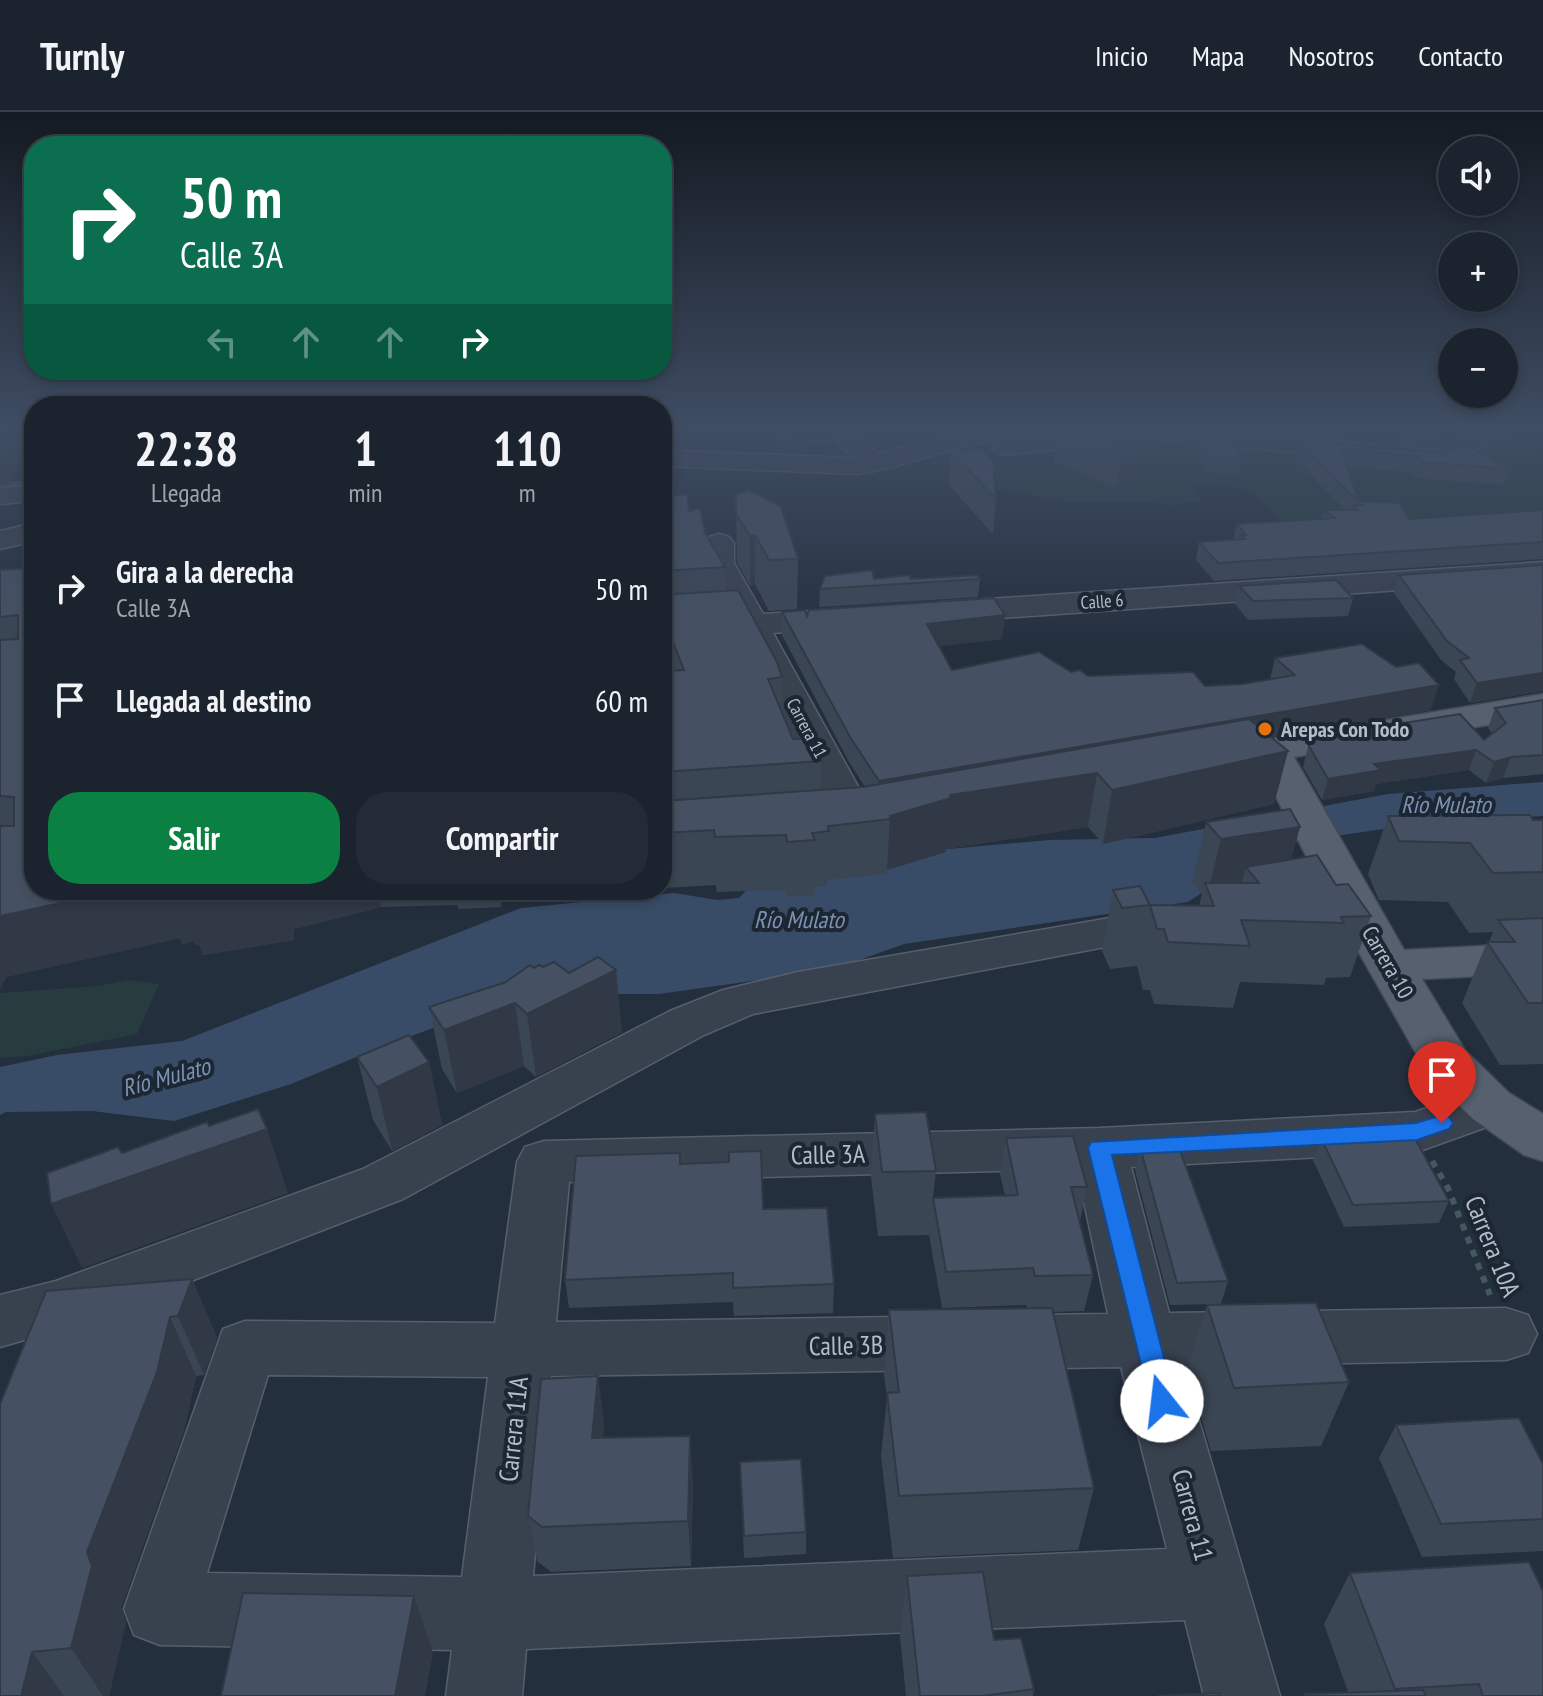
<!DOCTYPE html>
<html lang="es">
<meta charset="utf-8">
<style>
:root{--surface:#1b232e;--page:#242b36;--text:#f1f3f6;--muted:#a0a4aa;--line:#39404a;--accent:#0b8043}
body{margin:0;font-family:"PT Sans Narrow",sans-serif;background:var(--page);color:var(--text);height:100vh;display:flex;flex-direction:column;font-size:30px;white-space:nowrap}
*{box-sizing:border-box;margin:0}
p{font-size:26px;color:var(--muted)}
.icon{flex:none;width:44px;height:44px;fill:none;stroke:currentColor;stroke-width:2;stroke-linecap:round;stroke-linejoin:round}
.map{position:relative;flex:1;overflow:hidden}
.side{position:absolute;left:24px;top:284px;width:648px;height:504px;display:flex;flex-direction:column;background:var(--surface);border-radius:32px;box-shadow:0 4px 12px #0003,0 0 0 2px var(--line)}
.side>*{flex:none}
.top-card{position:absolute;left:24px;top:24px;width:648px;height:244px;border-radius:32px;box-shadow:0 4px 12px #0003,0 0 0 2px var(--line);background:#0b6e4f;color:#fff;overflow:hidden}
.controls{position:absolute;left:1438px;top:24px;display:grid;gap:16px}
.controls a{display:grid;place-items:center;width:80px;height:80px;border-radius:50%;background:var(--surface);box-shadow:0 4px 12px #0003,0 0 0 2px var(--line);font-size:40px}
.pin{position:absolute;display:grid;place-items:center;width:68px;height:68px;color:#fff;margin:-82px -34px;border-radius:50% 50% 50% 0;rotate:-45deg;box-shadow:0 0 8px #0007}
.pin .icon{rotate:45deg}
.me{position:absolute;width:88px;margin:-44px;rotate:344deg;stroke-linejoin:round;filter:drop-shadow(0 0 6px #0008)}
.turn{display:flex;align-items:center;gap:28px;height:168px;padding:0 24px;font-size:36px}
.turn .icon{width:104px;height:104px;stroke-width:2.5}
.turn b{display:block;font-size:56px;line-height:68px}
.lanes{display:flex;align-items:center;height:76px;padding:0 24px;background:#0003;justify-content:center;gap:40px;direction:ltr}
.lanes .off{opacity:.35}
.eta{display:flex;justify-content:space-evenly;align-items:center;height:136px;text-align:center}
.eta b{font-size:48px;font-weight:700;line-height:56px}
.action{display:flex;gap:16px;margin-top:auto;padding:16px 24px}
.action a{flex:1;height:92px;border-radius:32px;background:var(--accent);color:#fff;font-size:32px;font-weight:700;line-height:92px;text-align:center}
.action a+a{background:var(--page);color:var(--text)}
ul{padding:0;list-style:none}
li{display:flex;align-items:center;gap:24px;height:112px;padding:0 24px}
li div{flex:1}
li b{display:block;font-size:30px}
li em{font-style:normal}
header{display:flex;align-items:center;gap:48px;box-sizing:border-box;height:112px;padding:0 40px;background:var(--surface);border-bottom:2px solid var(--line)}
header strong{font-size:38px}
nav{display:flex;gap:44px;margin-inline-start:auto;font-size:28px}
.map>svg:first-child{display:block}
.green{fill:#263c3f}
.water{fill:#394c67}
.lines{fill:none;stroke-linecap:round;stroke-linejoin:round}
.stream{stroke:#394c67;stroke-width:6}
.minor-casing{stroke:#565f6c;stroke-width:3}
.major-casing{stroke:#414a57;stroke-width:3}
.path{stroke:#44595c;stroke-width:6;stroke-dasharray:7 7;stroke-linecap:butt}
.minor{fill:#38414e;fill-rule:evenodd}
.major{fill:#56606e;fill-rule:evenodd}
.wall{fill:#3b4654}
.shaded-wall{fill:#303945}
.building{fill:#455162;stroke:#303945;stroke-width:2}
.route{fill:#1a73e8;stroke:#114b97;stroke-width:2}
.food-dot{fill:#e8710a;stroke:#1d2633;stroke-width:3}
.labels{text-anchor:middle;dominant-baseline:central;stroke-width:8;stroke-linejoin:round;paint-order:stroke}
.far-street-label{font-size:18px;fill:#b4bcc9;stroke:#1d2633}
.poi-label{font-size:22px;font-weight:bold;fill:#b4bcc9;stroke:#1d2633;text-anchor:start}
.street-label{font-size:22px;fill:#b4bcc9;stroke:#1d2633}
.water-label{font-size:24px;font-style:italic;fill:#7c92b1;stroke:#1d2633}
.near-street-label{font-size:26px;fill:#b4bcc9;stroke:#1d2633}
</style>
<header>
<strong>Turnly</strong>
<nav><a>Inicio</a><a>Mapa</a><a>Nosotros</a><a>Contacto</a></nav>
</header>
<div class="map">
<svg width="1543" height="1584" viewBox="0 0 1543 1584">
<rect width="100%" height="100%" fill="#242f3e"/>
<!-- green -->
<g class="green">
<polygon points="1167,315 1271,315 1319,322 1341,315 1543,315 1543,429 1293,424 1258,383 1238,376 1187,372 1203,388 1175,393 1136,389 1075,391 993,376 984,349 1027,355 1081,355 1124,330 1164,328"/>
<polygon points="128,868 159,872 137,922 27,944 0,946 0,881 98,874"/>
</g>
<!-- water -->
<polygon class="water" points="1543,670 1543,704 1438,709 1274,733 1188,790 904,832 831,858 659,882 576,882 495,894 383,934 291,972 174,1009 92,999 6,1000 0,1003 0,955 57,943 182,929 521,796 674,781 717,788 739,786 771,753 1050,728 1155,726 1388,682"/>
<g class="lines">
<!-- stream -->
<polyline class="stream" points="0,374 34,370"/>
<defs>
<g id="minor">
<path d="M833,315H861L855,322L879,342L966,316L1048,315L1050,319L1048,323L1125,315H1182L1435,338L1486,315H1519L1516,320L1438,354L1152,327L1005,343L996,340L992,335L997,329C949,333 906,356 858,362L662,354V338L853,346L830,324Z"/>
<polygon points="34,373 34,389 0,392 0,376"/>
<polygon points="34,411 34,429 0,437 0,419"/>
<path d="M719,422L729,425L734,431V451L763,502L842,497L853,500L858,507L853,514L773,521L880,714L874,723L860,726L846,723L840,714L741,524L662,529V509L732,505C720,483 692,448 709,425Z"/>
<polygon points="1543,450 1543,468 943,510 932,507 927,500 932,493 943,490"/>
<polygon points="1162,797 1178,801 1184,811 1178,821 753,902 704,923 403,1087 80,1212 0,1235 0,1183 56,1169 363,1057 670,899 723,878 798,860"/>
<path d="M1491,975L1509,981L1517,994L1509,1007L1417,1040L1131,1055L1169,1201L1506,1196L1528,1203L1537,1222L1528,1241L1506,1248L1183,1254L1280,1584H1204L1185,1508L526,1537L522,1584H446L452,1538L160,1533L134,1523L124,1497L223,1217L245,1209L495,1211L517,1050L525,1035L544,1029L1099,1016L1415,1000ZM1077,1057L1108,1202L556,1210L569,1070ZM1121,1255L1167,1437L533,1464L551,1264ZM268,1263L488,1265L462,1465L207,1461Z"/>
</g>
<polygon id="major" points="1543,582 1543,604 1294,645 1404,838 1543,831 1543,861 1422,867 1465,938 1509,981 1543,1002 1543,1049 1524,1043 1473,1007 1429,964 1324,779 1252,638 1258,630 1271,627"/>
</defs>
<!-- minor casing -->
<use href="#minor" class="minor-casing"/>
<!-- major casing -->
<use href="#major" class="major-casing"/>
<!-- path -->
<polyline class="path" points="1432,1049 1448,1076 1490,1183"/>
<!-- minor -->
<use href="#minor" class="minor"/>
<!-- major -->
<use href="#major" class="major"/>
</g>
<!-- wall -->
<g class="wall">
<polygon points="764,315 832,315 832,330 788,335"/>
<polygon points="860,315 948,315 864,326 859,322"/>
<polygon points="1058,315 1138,315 1146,324 1139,369 1116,376 1054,349"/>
<polygon points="1287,315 1347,315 1344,327 1293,322"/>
<polygon points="1405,316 1439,319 1435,335 1401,332"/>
<polygon points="1200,319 1243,346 1239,362 1205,360 1197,334"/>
<polygon points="1298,329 1510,357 1504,373 1416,366 1413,361 1347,354 1359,389 1409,407 1543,398 1543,447 1214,469 1196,448 1199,430 1233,428 1237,412 1321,407 1324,398 1345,398 1294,345"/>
<polygon points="951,340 996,387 993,422 948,372"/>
<polygon points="736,382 798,447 797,497 769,499 755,472 750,474 737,450"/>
<polygon points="662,383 689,399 705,421 725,455 726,479 782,565 782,601 793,627 821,649 821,678 865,675 849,650 782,523 782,500 807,504 1005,503 1002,527 939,534 952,558 1071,560 1088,564 1205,574 1242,572 1270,567 1275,546 1431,598 1272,625 1288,639 1274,692 1103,732 1088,715 946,737 946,740 887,758 887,762 827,768 827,774 814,775 814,783 787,785 785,778 717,780 716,773 662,776 662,559 667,559 665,552 662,552"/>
<polygon points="1543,453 1543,579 1470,591 1454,567 1456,560 1441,548 1394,481 1399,463"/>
<polygon points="34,456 34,778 504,778 501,795 458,797 458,793 381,795 294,817 294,828 203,843 199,832 195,833 194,829 182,832 180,826 6,865 0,877 0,458"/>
<polygon points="874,467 980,467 978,485 819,495 820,477"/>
<polygon points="1239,474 1353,486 1348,504 1248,508 1235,492"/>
<polygon points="1543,588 1543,662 1503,666 1486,671 1469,658 1376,672 1374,679 1322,688 1303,655 1310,626 1484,628 1492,622 1488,616 1495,596"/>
<polygon points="1530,703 1543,760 1543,952 1500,953 1462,891 1487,830 1489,830 1493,820 1469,821 1448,790 1379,788 1368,762 1388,704"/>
<polygon points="1206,710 1291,747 1336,773 1371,804 1350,865 1326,866 1324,873 1240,870 1233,896 1154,892 1150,878 1143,878 1137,854 1110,857 1102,839 1113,778 1150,793 1199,794 1202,782 1192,769"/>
<polygon points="552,778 581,778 552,779"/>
<polygon points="602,778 628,778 602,780"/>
<polygon points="506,870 622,920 536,965 524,954 457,981 442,957 429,895"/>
<polygon points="357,945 429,950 442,1013 392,1039 373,1008"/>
<polygon points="875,1002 936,1059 933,1086 1005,1083 1000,1062 1006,1026 1087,1075 1080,1109 1093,1163 1084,1199 1053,1200 1094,1376 1078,1438 893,1446 881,1344 887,1285 884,1262 889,1198 1027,1196 1026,1193 942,1196 929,1123 878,1124 871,1065"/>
<polygon points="1321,1026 1449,1089 1439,1111 1344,1115 1313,1048"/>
<polygon points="1140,1035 1228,1169 1221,1192 1170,1193 1135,1058"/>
<polygon points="680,1041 681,1052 763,1097 834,1172 833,1201 734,1204 733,1190 569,1196 565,1168"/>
<polygon points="192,1167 217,1226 204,1263 196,1264 184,1318 121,1496 126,1510 109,1584 0,1584 0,1292"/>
<polygon points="1207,1193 1349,1270 1321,1334 1211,1339 1187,1257"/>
<polygon points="604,1310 603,1326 693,1370 691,1454 551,1460 537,1449 528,1404"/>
<polygon points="1396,1313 1543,1352 1543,1439 1422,1445 1379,1346"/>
<polygon points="740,1350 806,1420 806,1442 744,1446"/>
<polygon points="1350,1461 1543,1584 1304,1584 1305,1582 1348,1580 1324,1512"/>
<polygon points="907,1464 994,1528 1034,1577 1033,1584 906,1584 900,1524"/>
</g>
<!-- shaded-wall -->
<g class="shaded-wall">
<polygon points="0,315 24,315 29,331 9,372 0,374"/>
<polygon points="788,315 832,315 832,330 788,335"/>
<polygon points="865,315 948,315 864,326"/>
<polygon points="1146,324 1139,369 1116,376 1123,331"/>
<polygon points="755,423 755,472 750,474 750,424"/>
<polygon points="1005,503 1002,527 926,536 927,512"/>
<polygon points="1543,561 1543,579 1470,591 1477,571"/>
<polygon points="1439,573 1431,598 878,695 879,669"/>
<polygon points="1476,638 1469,658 1376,672 1374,679 1322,688 1328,667 1374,652"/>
<polygon points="1288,639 1274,692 1103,732 1112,678"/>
<polygon points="1511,645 1503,666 1486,671 1494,650"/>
<polygon points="1097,661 1088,715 946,737 946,740 887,758 890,704 950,683"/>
<polygon points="1300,715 1284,774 1259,771 1246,755 1239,781 1208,780 1221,727"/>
<polygon points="122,778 377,778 381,795 294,817 294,828 203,843 199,832 195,833 194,829 182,832 180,826 6,865 0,877 0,804"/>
<polygon points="499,778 504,778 501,795"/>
<polygon points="616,858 622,920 536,965 527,902"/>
<polygon points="515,891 524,954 457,981 444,918"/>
<polygon points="429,950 442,1013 392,1039 377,975"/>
<polygon points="267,1017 288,1081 82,1156 51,1092"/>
<polygon points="192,1167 217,1226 204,1263 178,1204"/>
<polygon points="170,1205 196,1264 184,1318 121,1496 126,1510 109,1584 103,1584 71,1536 87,1440"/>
<polygon points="598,1264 604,1310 599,1372 592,1326"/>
<polygon points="690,1324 693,1370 691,1454 688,1409"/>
<polygon points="414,1484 433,1541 425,1584 395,1584"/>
<polygon points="32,1540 64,1584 21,1584"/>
</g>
<!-- building -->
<g class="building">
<polygon points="1084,315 1138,315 1146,324 1123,331"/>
<polygon points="1407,315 1432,315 1439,319 1405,316"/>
<polygon points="1200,319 1226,321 1243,346 1208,344"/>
<polygon points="1298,329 1443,341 1464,332 1510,357 1420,350 1418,345 1341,337 1359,389 1400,391 1409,407 1543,398 1543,430 1218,451 1199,430 1245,427 1241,423 1246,423 1237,412 1335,406 1324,398 1357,398 1353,394 1362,393"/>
<polygon points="981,337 993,349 996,387 951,340"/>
<polygon points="749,378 781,395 798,447 769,448 755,423 750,424 736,402 736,382"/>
<polygon points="662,383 687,383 689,399 700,396 705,421 725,455 662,459"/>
<polygon points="1543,453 1543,561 1477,571 1460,548 1469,546 1447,529 1399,463"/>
<polygon points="34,456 34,778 122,778 0,804 0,714 14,714 14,685 0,684 0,528 18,527 18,503 0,505 0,458"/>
<polygon points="872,458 874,467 909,463 911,467 977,463 980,467 820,477 825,464"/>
<polygon points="1336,468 1353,486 1253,489 1239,474"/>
<polygon points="738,478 777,550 782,565 768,567 793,627 812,626 821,649 662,660 662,559 684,558 662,503 662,483"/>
<polygon points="994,486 1005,503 927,512 952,558 1039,540 1071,560 1080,558 1088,564 1193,560 1205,574 1242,572 1295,563 1275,546 1362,532 1396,555 1419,551 1439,573 879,669 850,625 782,500 805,498 807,504 809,498"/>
<polygon points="1543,588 1543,643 1511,645 1494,650 1476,638 1374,652 1381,658 1328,667 1309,634 1310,626 1460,602 1484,628 1506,611 1495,596"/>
<polygon points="1249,607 1288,639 1112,678 1097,661 950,683 951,686 890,704 891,707 828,714 829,719 812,721 815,728 787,730 786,723 715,725 714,718 662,721 662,689 863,675"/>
<polygon points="1290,697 1300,715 1221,727 1206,710"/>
<polygon points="1530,703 1533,708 1543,708 1543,760 1493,761 1470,731 1399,729 1388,704"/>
<polygon points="1317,743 1336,773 1348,772 1371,804 1341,805 1344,811 1241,808 1250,834 1168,830 1164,817 1157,817 1150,793 1214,794 1205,771 1259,771 1246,755"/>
<polygon points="1140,774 1150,793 1122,796 1113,778"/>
<polygon points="183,778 239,778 184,786"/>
<polygon points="1543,806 1543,891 1528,891 1487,830 1515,830 1498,808"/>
<polygon points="598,845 616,858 527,902 515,891 444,918 429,895 506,870 530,853 534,856 539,853 543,855 554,850 569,861"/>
<polygon points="409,923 429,950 377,975 357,945"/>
<polygon points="258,997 267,1017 51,1092 47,1061 118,1035 122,1041 207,1010 209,1014"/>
<polygon points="926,1000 936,1059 882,1060 875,1002"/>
<polygon points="1412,1021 1449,1089 1353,1093 1321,1026"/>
<polygon points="1073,1024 1087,1075 1071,1075 1093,1163 1035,1164 1033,1156 946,1160 933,1086 1018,1083 1006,1026"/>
<polygon points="1178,1033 1228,1169 1177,1171 1140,1035"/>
<polygon points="761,1039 763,1097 827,1096 834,1172 733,1176 733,1161 565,1168 576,1044 680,1041 680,1052 729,1050 729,1040"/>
<polygon points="192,1167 178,1204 170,1205 157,1260 87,1440 92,1454 71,1536 32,1540 21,1584 0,1584 0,1292 46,1179"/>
<polygon points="1316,1191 1349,1270 1234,1276 1207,1193"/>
<polygon points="1052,1196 1094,1376 899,1384 887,1281 899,1280 889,1198"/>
<polygon points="598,1264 592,1326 690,1324 688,1409 542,1415 528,1404 541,1267"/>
<polygon points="1519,1306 1543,1352 1543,1407 1441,1412 1396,1313"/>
<polygon points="801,1347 806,1420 744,1424 740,1350"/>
<polygon points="1529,1450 1543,1479 1543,1584 1483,1584 1479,1572 1395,1577 1350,1461"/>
<polygon points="983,1460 994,1528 1021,1526 1034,1577 982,1584 920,1584 907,1464"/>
<polygon points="243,1481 414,1484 395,1584 221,1584"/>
<polygon points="1423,1578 1426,1584 1306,1584 1305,1582"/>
<polygon points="1219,1581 1220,1584 1158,1584"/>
</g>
<!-- sky -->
<linearGradient id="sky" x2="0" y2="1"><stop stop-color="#141a22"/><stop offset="0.59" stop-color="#3f4d63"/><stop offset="1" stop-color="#3f4d63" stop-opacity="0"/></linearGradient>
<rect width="1543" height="537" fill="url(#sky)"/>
<!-- route -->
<polygon class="route" points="1442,1003 1449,1005 1453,1011 1449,1017 1417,1028 1112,1043 1175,1289 1171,1297 1162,1300 1152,1297 1088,1036 1091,1030 1416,1011"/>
<!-- markers -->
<circle class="food-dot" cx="1265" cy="617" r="8"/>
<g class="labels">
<!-- far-street labels -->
<g class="far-street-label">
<text transform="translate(1102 489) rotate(-4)">Calle 6</text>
<text transform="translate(807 616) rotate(62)">Carrera 11</text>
</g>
<!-- poi labels -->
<g class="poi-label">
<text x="1281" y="617">Arepas Con Todo</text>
</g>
<!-- street labels -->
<g class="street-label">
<text transform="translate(1388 850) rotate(60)">Carrera 10</text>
</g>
<!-- water labels -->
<g class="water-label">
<text x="1446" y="692">Río Mulato</text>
<text x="799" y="807">Río Mulato</text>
<text transform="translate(166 965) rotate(-15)">Río Mulato</text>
</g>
<!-- near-street labels -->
<g class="near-street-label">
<text transform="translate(828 1042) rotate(-1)">Calle 3A</text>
<text transform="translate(1493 1134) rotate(68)">Carrera 10A</text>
<text transform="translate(846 1233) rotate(-1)">Calle 3B</text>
<text transform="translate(513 1317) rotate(-84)">Carrera 11A</text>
<text transform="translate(1193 1403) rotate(75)">Carrera 11</text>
</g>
</g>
</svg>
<div class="controls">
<a><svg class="icon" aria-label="sound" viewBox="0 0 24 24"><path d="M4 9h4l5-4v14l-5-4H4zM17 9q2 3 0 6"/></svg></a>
<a>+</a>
<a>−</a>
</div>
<div class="pin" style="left:1442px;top:1011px;background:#d93025"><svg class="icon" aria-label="arrive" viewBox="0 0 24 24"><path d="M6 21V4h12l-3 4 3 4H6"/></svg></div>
<svg class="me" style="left:1162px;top:1289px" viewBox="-20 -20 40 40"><circle r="19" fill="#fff"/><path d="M0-13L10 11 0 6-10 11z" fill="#1a73e8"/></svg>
<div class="top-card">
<div class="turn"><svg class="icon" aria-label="right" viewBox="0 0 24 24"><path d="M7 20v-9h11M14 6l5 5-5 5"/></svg><div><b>50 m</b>Calle 3A</div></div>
<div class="lanes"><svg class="icon off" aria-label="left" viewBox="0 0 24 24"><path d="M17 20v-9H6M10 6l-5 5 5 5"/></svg><svg class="icon off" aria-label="ahead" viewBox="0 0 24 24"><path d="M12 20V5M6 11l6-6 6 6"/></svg><svg class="icon off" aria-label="ahead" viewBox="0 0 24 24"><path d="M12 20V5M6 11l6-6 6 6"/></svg><svg class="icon" aria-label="right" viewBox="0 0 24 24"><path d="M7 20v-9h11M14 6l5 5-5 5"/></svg></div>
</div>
<section class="side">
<div class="eta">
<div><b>22:38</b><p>Llegada</p></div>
<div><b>1</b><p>min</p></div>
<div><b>110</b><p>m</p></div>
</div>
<ul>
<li><svg class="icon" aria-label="right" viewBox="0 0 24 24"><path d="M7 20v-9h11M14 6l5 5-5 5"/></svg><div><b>Gira a la derecha</b><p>Calle 3A</p></div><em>50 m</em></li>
<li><svg class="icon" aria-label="arrive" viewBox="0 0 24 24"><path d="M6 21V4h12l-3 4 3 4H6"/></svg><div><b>Llegada al destino</b></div><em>60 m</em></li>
</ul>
<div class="action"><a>Salir</a><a>Compartir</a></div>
</section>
</div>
